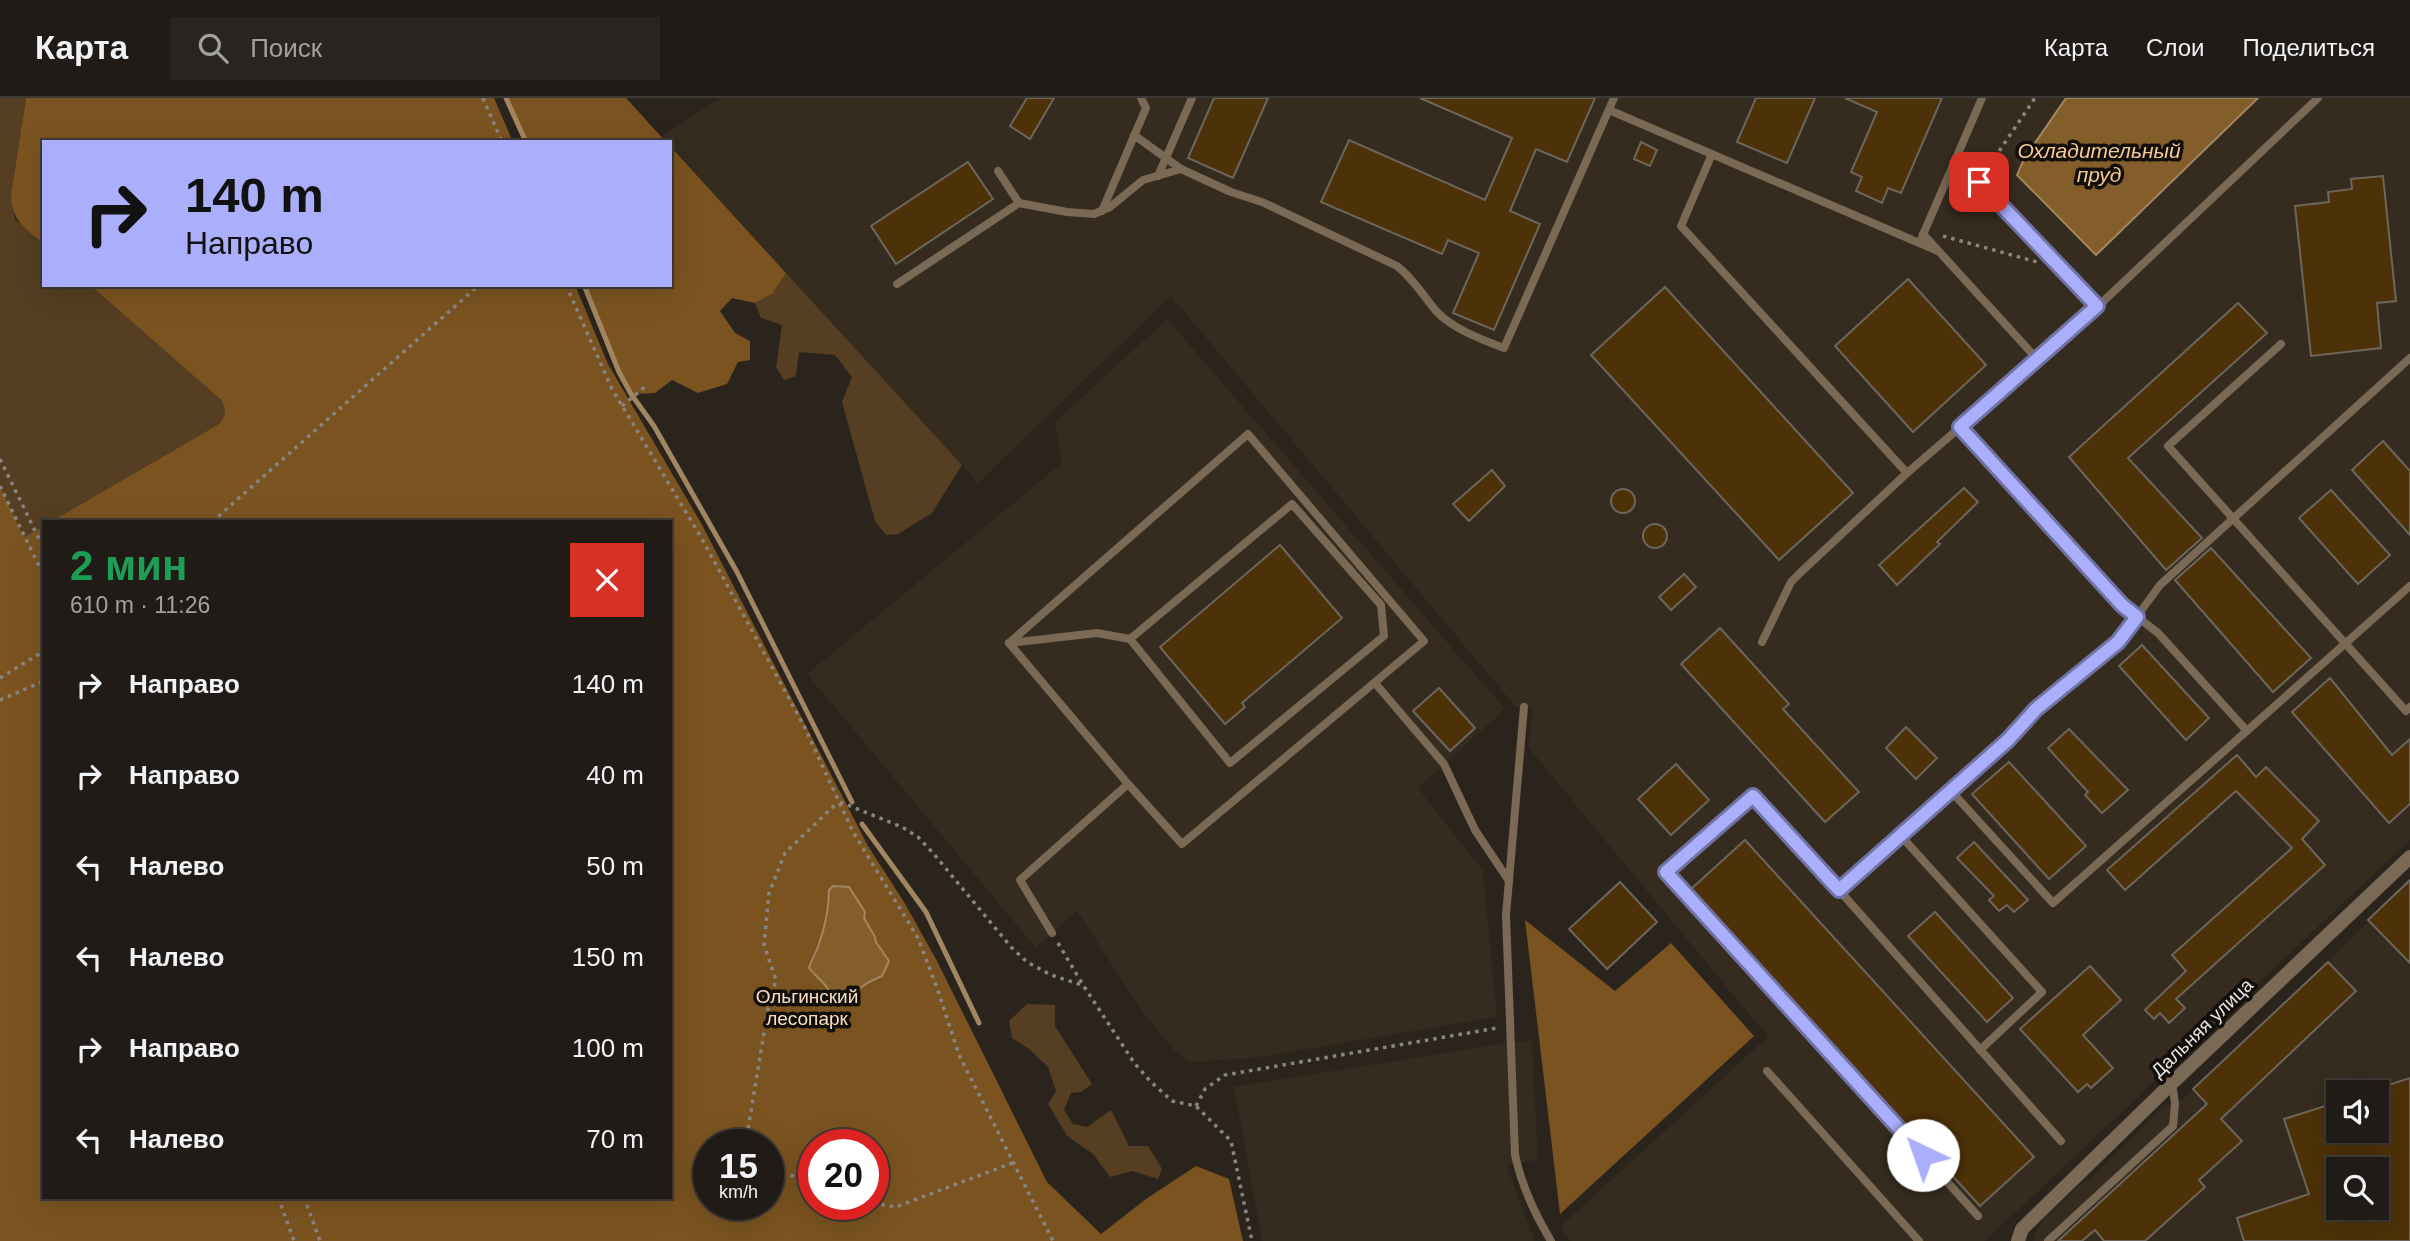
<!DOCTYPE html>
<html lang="ru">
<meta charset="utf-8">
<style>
:root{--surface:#201b16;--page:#28241f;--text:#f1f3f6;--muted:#a2a1a1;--line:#3d3935}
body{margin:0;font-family:Arial,sans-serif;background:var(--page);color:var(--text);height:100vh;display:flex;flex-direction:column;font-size:26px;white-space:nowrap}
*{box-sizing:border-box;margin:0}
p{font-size:23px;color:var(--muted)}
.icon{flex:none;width:38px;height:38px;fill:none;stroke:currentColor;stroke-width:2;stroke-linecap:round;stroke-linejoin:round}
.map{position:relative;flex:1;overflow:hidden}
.details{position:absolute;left:42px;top:422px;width:630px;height:679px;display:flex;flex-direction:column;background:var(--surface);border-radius:0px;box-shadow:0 7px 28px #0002,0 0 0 2px var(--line)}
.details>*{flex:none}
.guide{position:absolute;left:42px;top:42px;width:630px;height:147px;border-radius:0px;box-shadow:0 7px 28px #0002,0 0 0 2px var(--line);background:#abaffb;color:#111;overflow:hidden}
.tools{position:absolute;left:2326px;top:982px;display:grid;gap:14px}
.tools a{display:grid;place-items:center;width:63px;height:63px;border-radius:0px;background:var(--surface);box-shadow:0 7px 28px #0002,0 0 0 2px var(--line);font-size:35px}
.speed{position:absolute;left:693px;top:1031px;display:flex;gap:14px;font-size:35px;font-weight:700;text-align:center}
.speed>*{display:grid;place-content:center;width:91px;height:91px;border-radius:50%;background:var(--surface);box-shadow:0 7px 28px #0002,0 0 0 2px var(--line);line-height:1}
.speed small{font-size:18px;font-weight:400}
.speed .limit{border:10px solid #d22;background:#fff;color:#111}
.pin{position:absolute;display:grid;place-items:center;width:60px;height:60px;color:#fff;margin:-30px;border-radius:14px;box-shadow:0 4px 10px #0006}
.me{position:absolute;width:77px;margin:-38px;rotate:318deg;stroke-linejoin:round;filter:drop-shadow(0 0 5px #0008)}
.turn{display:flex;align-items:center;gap:24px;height:147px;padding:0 28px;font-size:32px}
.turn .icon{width:91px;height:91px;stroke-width:2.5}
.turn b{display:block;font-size:49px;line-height:60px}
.round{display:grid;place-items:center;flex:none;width:74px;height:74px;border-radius:0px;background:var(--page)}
.head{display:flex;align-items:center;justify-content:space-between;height:119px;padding:0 28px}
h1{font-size:42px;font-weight:700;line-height:52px;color:#1e9e55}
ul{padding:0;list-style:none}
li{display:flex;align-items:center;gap:21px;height:91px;padding:0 28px}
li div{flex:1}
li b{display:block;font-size:26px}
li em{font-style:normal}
header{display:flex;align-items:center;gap:42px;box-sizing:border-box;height:98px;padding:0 35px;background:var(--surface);border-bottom:2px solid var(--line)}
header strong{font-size:33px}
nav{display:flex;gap:38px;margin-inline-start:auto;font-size:24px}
.search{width:490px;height:63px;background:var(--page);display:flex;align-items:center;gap:18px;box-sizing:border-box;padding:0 24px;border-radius:0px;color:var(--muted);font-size:26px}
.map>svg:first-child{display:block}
.built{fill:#352b1f;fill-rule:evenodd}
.green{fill:#553e21}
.forest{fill:#7a5320;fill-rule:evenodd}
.water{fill:#835d2a;stroke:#a28661;stroke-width:2}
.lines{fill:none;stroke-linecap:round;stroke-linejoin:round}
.stream{stroke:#a28661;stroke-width:5}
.building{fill:#4d3108;stroke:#6d665d;stroke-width:2;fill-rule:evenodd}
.path{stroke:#8b8580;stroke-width:3.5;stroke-dasharray:3.5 5;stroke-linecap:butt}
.service{stroke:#7a6954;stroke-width:8}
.tertiary{stroke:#7a6954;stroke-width:14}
.route-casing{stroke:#6f72a3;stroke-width:18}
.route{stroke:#abaffb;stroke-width:12}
.labels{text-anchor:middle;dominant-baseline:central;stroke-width:7;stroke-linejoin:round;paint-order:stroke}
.park-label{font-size:19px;fill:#f7dec2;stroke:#110e0b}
.street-label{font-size:19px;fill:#eae5e1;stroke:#110e0b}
.water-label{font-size:21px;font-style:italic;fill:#f8c990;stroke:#110e0b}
</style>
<header>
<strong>Карта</strong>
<div class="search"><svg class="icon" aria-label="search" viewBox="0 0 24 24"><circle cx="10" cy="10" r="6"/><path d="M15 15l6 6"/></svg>Поиск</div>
<nav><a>Карта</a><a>Слои</a><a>Поделиться</a></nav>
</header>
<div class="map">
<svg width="2410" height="1143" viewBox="0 0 2410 1143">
<rect width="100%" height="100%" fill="#2b241d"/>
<!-- built -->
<g class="built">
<polygon points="721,0 2410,0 2410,742 1985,1143 1571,1143 1561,1129 1565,1124 1768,939 1528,649 1533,610 1516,609 1171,198 978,385 670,48 670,44 666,44 661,38"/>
<polygon points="1167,221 1505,611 1418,690 1483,773 1497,919 1253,960 1188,964 1172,950 1143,914 1077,813 1036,850 807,576 1062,365 1055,324"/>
<path d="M2410,782V1143H2033L2038,1129L2045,1120L2083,1084L2090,1081L2165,1007L2182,1002L2328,864ZM2338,994H2376V1032H2338ZM2338,1071H2376V1110H2338Z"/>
<polygon points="1532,943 1538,1062 1506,1067 1535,1143 1262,1143 1234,989 1511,944"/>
</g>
<!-- green -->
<g class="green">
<path d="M0,0H26L11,96L15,121L44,146V187H90L221,302C227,312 226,317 219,326L52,423L44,424V428L24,439L0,388Z"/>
<polygon points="786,175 962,367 932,415 898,436 886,437 875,423 842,304 852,279 835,257 799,254 796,278 784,282 776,269 782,227 761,220 755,205 772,196"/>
<polygon points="1027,906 1055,907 1055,928 1092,986 1081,994 1071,995 1064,1012 1073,1026 1087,1029 1111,1012 1129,1048 1148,1048 1162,1071 1158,1081 1132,1073 1110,1079 1093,1056 1067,1038 1048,1006 1056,993 1048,969 1029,951 1012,940 1009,923"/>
</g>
<!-- forest -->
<g class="forest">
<path d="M26,0H494L513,44H44V146C24,129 12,124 11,96Z"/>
<polygon points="506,0 626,0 666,44 526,44"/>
<polygon points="670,48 786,175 772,196 755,205 732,200 720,213 735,235 750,243 750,262 738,264 727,286 698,295 672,282 655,295 631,296 619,274 584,187 670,187"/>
<path d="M90,187H575L608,266L701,425L868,748L904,804L937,863L1047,1084L1101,1136L1146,1101L1196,1068L1229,1081L1243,1143H0V388L24,439L44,428V1099H670V424L52,423L219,326C226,317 227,312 221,302ZM709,1046H768V1106H709ZM814,1046H873V1106H814Z"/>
<polygon points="1525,822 1615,893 1671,845 1754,938 1560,1116"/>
</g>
<!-- water -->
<g class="water">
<polygon points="2066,0 2258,0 2096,157 2017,77 2024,61"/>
<path d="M833,788L849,789L865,814L864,820L875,839L876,844L889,863L882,878L869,884L851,896L843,892L837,899L832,898C828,887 817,880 809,870C811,862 815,857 818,849C824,832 829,810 829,792Z"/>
</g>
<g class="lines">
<!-- stream -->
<g class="stream">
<polyline points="506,0 526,44"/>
<polyline points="584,187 619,274 631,296 654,328 737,474 852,704"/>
<polyline points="862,726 926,814 979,925"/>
</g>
</g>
<!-- building -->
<g class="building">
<polygon points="1027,0 1054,0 1030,41 1010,28"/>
<polygon points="1214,0 1268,0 1233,80 1188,60"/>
<polygon points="1420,0 1595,0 1567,64 1536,51 1510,113 1540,126 1494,232 1453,215 1479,155 1448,142 1442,156 1321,104 1349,42 1485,102 1512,40"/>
<polygon points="1756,0 1815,0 1787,65 1737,44"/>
<polygon points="1845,0 1942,0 1901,95 1888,90 1882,105 1856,93 1862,79 1851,74 1877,14"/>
<polygon points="1641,44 1657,52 1650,68 1634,61"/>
<polygon points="968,64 993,101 896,166 871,128"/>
<polygon points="2383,78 2396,203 2377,205 2381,250 2311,258 2295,108 2329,104 2328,94 2352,91 2351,81"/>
<polygon points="1908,181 1986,267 1913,334 1835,248"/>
<polygon points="1665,189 1853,395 1779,462 1591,257"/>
<polygon points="2238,205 2267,235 2128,360 2202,440 2166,472 2069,359"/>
<polygon points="2383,343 2410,373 2410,437 2352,372"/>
<polygon points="1492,372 1505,388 1469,423 1453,406"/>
<polygon points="1964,390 1978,404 1937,444 1940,446 1897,487 1879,467"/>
<circle cx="1623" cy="403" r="12"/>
<polygon points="2331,392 2390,457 2358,486 2299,420"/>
<circle cx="1655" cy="438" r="12"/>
<polygon points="1280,447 1342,520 1242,605 1245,609 1225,626 1160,549"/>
<polygon points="2211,450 2311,560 2273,594 2175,482"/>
<polygon points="1684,476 1696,489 1671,512 1659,499"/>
<polygon points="1720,530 1789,606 1783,611 1859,694 1825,724 1681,566"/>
<polygon points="2142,547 2209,620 2186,642 2119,568"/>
<polygon points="2330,580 2392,657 2410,641 2410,706 2389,725 2292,614"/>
<polygon points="1439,590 1475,630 1450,653 1413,613"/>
<polygon points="1906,629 1937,660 1916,681 1886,650"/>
<polygon points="2069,631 2128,692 2102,715 2085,697 2088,694 2048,650"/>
<polygon points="2237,657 2256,679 2266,669 2319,723 2302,741 2325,767 2176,901 2185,910 2169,925 2160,915 2154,921 2145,912 2186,873 2172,857 2292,750 2236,693 2125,792 2107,772"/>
<polygon points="2009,664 2086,748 2049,781 1972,696"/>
<polygon points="1676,666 1709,702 1671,737 1638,701"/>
<polygon points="1745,742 2034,1059 1980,1108 1691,791"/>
<polygon points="1974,744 2028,802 2014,814 2007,807 1999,813 1989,802 1994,798 1957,760"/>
<polygon points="2410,782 2410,865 2368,822"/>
<polygon points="1620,784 1657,824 1607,871 1569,831"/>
<polygon points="1935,814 2013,900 1987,924 1908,838"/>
<polygon points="2328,864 2356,893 2221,1021 2242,1043 2199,1082 2205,1089 2145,1143 2104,1143 2095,1132 2082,1143 2058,1143 2207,1006 2193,991"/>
<polygon points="2090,868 2121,902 2083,937 2113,970 2091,990 2087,986 2078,994 2020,931"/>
<path d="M2410,980V1143H2244L2237,1120L2309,1096L2284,1021L2338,1004V1032H2376V991ZM2338,1071H2376V1110H2338Z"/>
</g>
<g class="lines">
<!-- path -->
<g class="path">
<polyline points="483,0 502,44"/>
<polyline points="1985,74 2035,0"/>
<polyline points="1943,138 2037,164"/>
<polyline points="566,187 612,291 702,441 804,628 853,734 918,840 937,890 959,957 1053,1143"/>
<polyline points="622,308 646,288"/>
<polyline points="0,361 44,451"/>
<polyline points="0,388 44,478"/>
<polyline points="212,424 479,187"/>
<polyline points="0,580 44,553"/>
<polyline points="0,602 44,583"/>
<polyline points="840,704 902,729 918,739 933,755 1011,849 1027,864 1051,877 1082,887"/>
<polyline points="1058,845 1083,887 1135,966 1151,984 1172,1003 1196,1008 1231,1043 1252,1143"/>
<polyline points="1196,1008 1205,991 1225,977 1497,930"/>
<polyline points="752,1046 747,1037 768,911 776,882 764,847 769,795 785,755 838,704"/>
<polyline points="768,1066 772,1070 814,1086"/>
<polyline points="278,1099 294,1143"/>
<polyline points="304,1099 320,1143"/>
<polyline points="873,1105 896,1109 1012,1065"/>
</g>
<!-- service -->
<g class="service">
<polyline points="1609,12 1938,153"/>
<path d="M1134,37L1181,71L1231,94L1262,104L1397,168C1414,181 1423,198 1437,214C1453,231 1483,242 1504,250L1614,0"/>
<polyline points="1712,56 1681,128 1907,375"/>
<polyline points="1956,60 2097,208"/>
<polyline points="1158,78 1192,0"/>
<polyline points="1019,105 1067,114 1094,116 1110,109 1143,82 1181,71"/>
<polyline points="1102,113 1146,10 1141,0"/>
<polyline points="1923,136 2038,262"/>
<polyline points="1922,139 1982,0"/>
<polyline points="897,186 1019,105 998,73"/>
<polyline points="2281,246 2168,348 2406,613 2410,609"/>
<polyline points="1960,329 2122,507 2158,535 2247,633"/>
<polyline points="1762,544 1791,484 1801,474 1907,375 2073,232 2318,0"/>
<polyline points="1009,545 1097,535 1130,541 1230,665 1384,538 1381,507 1292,406 1130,541"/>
<polyline points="1375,585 1444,666 1475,732 1509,783"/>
<path d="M1524,609L1506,817L1515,1057C1522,1089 1534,1115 1551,1143"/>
<polyline points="1951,693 2053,805 2410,488"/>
<polyline points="1901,738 2042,894 1980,952"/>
<polyline points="1839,792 1753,698 1666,773 1978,1118"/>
<polyline points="1052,835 1020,782 1128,686 1182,746 1424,543 1248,336 1009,545 1128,686"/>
<polyline points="1767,973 1919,1143"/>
<polyline points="2061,1043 1839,792 2008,642 2036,611 2118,544 2160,487 2410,260"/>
<polyline points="2048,1143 2173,1028 2175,1005 2172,985"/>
</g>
<!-- tertiary -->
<polyline class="tertiary" points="2018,1143 2022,1131 2172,985 2410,759"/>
</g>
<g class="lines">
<defs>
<polyline id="route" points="1923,1057 1666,774 1753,698 1839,792 2008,642 2036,611 2118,544 2137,519 2122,507 1960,329 2097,208 1979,84"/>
</defs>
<!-- route casing -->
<use href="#route" class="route-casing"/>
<!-- route -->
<use href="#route" class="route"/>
</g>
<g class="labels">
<!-- park labels -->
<g class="park-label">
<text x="807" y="898">Ольгинский<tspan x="807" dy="22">лесопарк</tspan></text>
</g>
<!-- street labels -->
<g class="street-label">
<text transform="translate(2202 930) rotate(-44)">Дальняя улица</text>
</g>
<!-- water labels -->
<g class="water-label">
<text x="2099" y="52">Охладительный<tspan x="2099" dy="24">пруд</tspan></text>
</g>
</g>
</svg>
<div class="tools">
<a><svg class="icon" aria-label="sound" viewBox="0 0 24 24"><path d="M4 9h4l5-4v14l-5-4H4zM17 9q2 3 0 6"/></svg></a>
<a><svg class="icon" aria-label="search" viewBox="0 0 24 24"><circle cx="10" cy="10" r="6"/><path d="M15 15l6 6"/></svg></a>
</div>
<div class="speed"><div>15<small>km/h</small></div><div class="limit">20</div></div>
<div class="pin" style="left:1979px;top:84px;background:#d93025"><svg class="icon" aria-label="arrive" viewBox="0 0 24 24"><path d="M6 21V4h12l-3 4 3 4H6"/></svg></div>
<svg class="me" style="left:1923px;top:1057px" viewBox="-20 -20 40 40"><circle r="19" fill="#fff"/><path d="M0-13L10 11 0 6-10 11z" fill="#abaffb"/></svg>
<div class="guide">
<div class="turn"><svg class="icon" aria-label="right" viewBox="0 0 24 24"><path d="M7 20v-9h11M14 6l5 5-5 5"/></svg><div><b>140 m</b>Направо</div></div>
</div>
<section class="details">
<div class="head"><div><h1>2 мин</h1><p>610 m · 11:26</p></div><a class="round" style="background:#d93025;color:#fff"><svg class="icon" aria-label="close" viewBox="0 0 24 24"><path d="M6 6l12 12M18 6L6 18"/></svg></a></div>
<ul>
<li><svg class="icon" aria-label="right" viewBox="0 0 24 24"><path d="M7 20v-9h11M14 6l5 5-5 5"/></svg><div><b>Направо</b></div><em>140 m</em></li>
<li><svg class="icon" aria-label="right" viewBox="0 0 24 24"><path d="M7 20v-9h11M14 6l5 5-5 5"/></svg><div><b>Направо</b></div><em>40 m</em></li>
<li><svg class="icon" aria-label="left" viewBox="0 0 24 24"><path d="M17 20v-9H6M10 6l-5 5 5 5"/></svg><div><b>Налево</b></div><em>50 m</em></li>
<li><svg class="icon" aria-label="left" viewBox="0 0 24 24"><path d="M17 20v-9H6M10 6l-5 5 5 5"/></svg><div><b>Налево</b></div><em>150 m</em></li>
<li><svg class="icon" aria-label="right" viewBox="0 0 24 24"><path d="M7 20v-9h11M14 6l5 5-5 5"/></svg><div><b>Направо</b></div><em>100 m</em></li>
<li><svg class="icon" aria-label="left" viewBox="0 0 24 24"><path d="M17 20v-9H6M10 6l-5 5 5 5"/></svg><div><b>Налево</b></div><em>70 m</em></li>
</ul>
</section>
</div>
